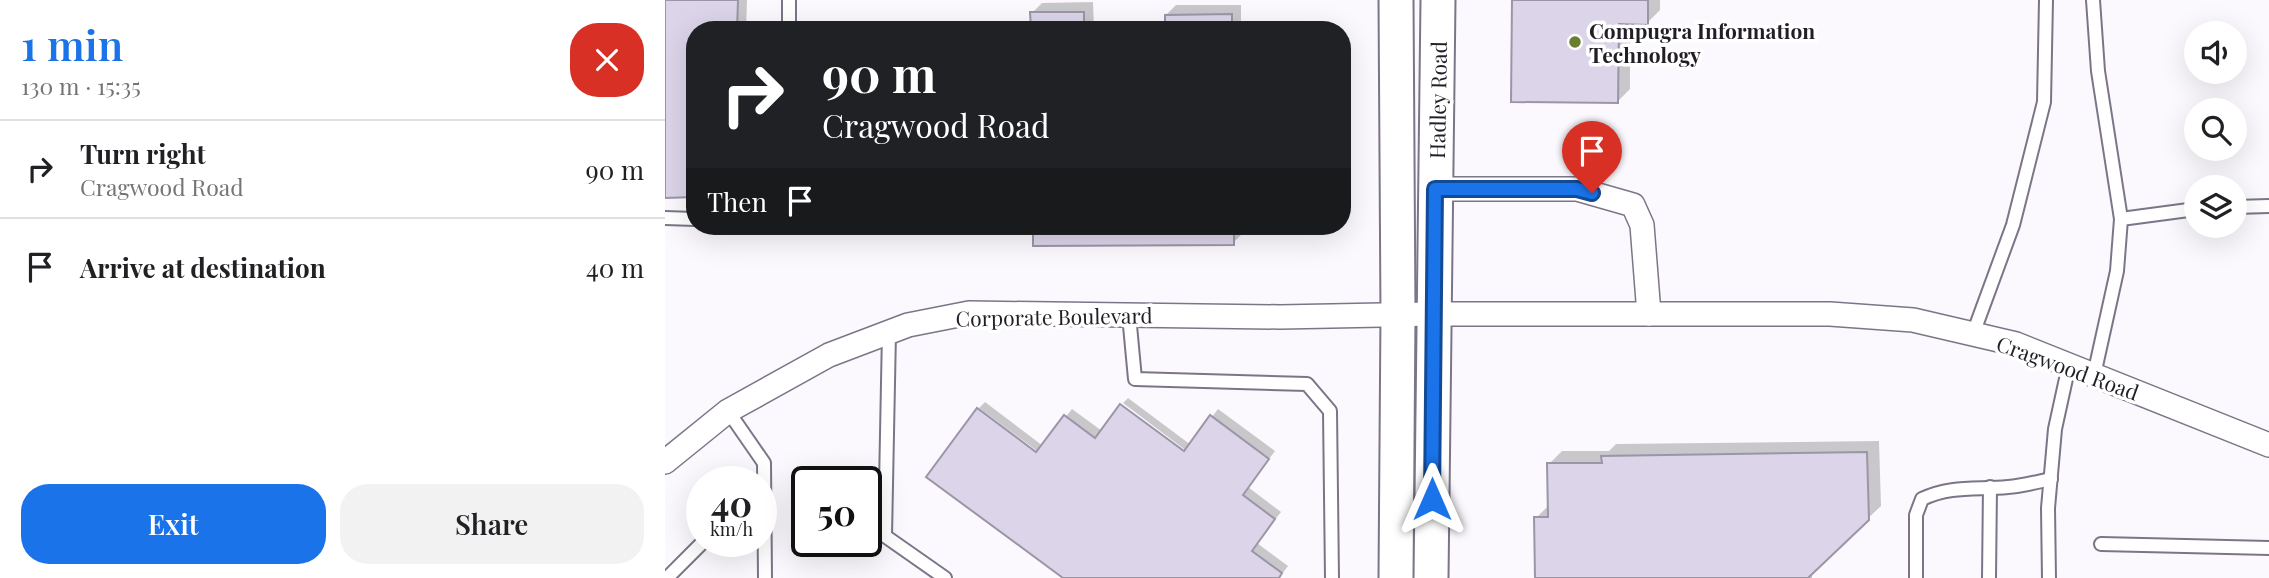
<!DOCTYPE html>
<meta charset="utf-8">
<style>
:root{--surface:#fff;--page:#f2f2f2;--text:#202124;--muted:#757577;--line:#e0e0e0;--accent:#1a73e8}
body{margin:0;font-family:"Playfair Display",serif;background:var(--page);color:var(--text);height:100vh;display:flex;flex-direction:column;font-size:26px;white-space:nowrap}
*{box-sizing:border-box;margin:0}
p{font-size:23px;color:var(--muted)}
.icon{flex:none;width:38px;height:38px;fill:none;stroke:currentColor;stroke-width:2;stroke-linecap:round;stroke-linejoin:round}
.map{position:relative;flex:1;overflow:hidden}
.drawer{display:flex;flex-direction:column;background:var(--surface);width:665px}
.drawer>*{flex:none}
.hud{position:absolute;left:21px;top:21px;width:665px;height:214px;border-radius:28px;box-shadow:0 7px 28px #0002;background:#202124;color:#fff;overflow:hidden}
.fabs{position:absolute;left:1519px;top:21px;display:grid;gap:14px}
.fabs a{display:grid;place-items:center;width:63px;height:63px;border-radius:50%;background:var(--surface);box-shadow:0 7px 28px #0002;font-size:35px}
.speed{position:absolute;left:21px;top:466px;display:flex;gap:14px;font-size:35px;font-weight:700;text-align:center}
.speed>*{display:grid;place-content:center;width:91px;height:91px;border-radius:50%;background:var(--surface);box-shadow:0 7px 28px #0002;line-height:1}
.speed small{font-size:18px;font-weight:400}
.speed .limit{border:4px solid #111;border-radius:10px;background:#fff;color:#111}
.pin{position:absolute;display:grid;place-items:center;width:60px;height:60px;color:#fff;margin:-72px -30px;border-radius:50% 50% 50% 0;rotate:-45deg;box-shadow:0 0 7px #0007}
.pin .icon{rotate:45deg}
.me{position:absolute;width:77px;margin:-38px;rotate:0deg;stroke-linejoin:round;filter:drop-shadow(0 0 5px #0008)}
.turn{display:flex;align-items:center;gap:24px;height:147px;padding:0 21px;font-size:32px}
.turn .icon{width:91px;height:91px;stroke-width:2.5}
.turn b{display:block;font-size:49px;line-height:60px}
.then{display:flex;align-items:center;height:66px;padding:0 21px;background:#0003;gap:14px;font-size:26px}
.round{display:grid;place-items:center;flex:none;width:74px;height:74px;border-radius:28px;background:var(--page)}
.overview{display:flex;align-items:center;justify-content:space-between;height:119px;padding:0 21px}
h1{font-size:42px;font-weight:600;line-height:52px;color:var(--accent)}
.primary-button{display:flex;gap:14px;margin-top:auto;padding:14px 21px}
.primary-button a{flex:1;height:80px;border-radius:28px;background:var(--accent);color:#fff;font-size:28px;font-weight:600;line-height:80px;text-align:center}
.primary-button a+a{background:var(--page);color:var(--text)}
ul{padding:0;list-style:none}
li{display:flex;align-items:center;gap:21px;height:98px;padding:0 21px;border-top:2px solid var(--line)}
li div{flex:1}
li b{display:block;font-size:26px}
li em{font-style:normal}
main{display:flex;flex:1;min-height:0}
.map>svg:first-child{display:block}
.shadow{fill:#0003}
.building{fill:#dcd4e9;stroke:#9c95a8;stroke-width:2}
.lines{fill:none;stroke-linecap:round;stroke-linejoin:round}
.lane-casing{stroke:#7c7588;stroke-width:16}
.street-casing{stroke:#7c7588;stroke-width:26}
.secondary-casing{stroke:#7c7588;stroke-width:37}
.lane{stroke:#fff;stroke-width:12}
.street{stroke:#fff;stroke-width:23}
.secondary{stroke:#fff;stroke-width:33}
.route-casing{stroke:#114b97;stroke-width:18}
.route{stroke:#1a73e8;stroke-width:12}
.poi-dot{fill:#697e2f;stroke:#fff;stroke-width:2.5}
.labels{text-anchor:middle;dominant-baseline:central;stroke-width:7;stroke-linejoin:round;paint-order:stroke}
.poi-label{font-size:21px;font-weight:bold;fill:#211e25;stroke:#fff;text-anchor:start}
.street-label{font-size:21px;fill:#211e25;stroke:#fff}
</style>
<main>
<section class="drawer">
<div class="overview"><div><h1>1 min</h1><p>130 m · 15:35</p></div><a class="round" style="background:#d93025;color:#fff"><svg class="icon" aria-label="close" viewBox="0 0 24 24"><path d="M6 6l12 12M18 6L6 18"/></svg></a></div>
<ul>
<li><svg class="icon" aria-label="right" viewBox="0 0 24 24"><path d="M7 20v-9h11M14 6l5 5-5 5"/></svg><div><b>Turn right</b><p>Cragwood Road</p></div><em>90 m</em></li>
<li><svg class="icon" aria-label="arrive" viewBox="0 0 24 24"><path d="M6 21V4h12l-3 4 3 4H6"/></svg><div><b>Arrive at destination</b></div><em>40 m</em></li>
</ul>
<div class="primary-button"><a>Exit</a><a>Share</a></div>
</section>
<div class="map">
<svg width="1604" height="578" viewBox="0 0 1604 578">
<rect width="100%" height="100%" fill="#fbf9fd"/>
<!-- shadow -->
<g class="shadow">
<polygon points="0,0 82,0 81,30 30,30 0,197"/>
<polygon points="849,0 995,0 995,10 982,23 965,23 965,89 952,102"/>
<polygon points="428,2 429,30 367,30 367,13 377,3"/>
<polygon points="511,5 576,5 576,30 502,30 501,15"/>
<polygon points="369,226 578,226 578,233 568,243 369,245"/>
<polygon points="463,398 526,445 553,409 610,451 583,487 616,512 592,543 623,566 614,578 401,578 377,459 379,456 314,408 320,402 378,446 407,409 437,431 525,458 527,455 458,403"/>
<polygon points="1214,441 1216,506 1147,571 1147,578 872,578 871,518 885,504 884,464 897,451 944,451 951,444"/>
</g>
<!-- building -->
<g class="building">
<polygon points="0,0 73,0 72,30 30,30 30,197 0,198"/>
<polygon points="847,0 983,0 983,25 954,24 953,103 846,102"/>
<polygon points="365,12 419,12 419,30 366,30"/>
<polygon points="567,14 567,30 500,30 500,15"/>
<polygon points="368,226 569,226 569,245 368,246"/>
<polygon points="455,404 519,451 545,415 604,459 578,495 610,519 587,551 617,573 614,578 398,578 261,477 312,408 371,452 399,415 430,438"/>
<polygon points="1202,452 1204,520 1143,578 870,578 869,517 883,517 882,463 937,463 936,456"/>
</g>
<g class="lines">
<defs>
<g id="lane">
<polyline points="1428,0 1433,71 1456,219"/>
<polyline points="124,30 124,0"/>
<polyline points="1570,207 1604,206"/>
<polyline points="0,218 30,219"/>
<polyline points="464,315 470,379 642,384 665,411 667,578"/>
<polyline points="224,332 220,536 280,578"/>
<polyline points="1308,334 1348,225 1379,102 1381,0"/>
<polyline points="1429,375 1452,271 1456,219 1531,209"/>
<polyline points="63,411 99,463 100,578"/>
<polyline points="1436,544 1604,548"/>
<polyline points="2,578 39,541"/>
<path d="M1251,578V515L1257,499C1286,485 1312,490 1343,487C1357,486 1372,482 1386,479"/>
<polyline points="1324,578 1325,487"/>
<polyline points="1384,578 1383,508 1390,429 1404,365"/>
</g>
<g id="street">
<polyline points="770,189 912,189 968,205 977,225 984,314"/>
<polyline points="0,462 63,411 164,355 243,325 304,313 615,317 768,314 1165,314 1248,320 1351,344 1604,445"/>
</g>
<g id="secondary">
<polyline points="731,578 733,314 731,0"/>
<polyline points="766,578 773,0"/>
</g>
</defs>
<!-- lane casing -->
<use href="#lane" class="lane-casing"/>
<!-- street casing -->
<use href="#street" class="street-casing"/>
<!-- secondary casing -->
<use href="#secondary" class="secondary-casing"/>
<!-- lane -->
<use href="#lane" class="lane"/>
<!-- street -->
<use href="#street" class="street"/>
<!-- secondary -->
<use href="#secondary" class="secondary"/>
</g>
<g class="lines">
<defs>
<polyline id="route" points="767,499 770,189 912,189 927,193"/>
</defs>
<!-- route casing -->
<use href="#route" class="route-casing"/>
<!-- route -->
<use href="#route" class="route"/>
</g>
<!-- markers -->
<circle class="poi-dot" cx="910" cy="42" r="7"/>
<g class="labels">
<!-- poi labels -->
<g class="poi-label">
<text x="924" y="30">Compugra Information<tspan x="924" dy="24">Technology</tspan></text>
</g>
<!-- street labels -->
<g class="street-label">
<text transform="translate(772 100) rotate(-89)">Hadley Road</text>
<text transform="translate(389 316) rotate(-1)">Corporate Boulevard</text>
<text transform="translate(1403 367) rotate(20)">Cragwood Road</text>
</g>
</g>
</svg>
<div class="fabs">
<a><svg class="icon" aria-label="sound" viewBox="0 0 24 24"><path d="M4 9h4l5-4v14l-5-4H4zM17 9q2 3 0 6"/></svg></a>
<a><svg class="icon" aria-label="search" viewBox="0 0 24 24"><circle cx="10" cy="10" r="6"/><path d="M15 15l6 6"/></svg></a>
<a><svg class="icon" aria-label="layers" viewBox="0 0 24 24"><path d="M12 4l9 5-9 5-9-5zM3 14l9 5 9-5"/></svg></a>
</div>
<div class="speed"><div>40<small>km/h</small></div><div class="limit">50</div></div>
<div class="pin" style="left:927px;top:193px;background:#d93025"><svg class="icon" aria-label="arrive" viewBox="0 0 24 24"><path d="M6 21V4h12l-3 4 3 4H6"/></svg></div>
<svg class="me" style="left:767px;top:499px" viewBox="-20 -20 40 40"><path d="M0-17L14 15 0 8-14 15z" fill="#1a73e8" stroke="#fff" stroke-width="4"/></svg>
<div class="hud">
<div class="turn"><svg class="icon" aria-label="right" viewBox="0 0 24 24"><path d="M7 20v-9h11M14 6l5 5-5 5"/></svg><div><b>90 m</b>Cragwood Road</div></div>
<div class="then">Then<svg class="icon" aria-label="arrive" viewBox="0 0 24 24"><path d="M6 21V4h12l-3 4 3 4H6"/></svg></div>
</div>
</div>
</main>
